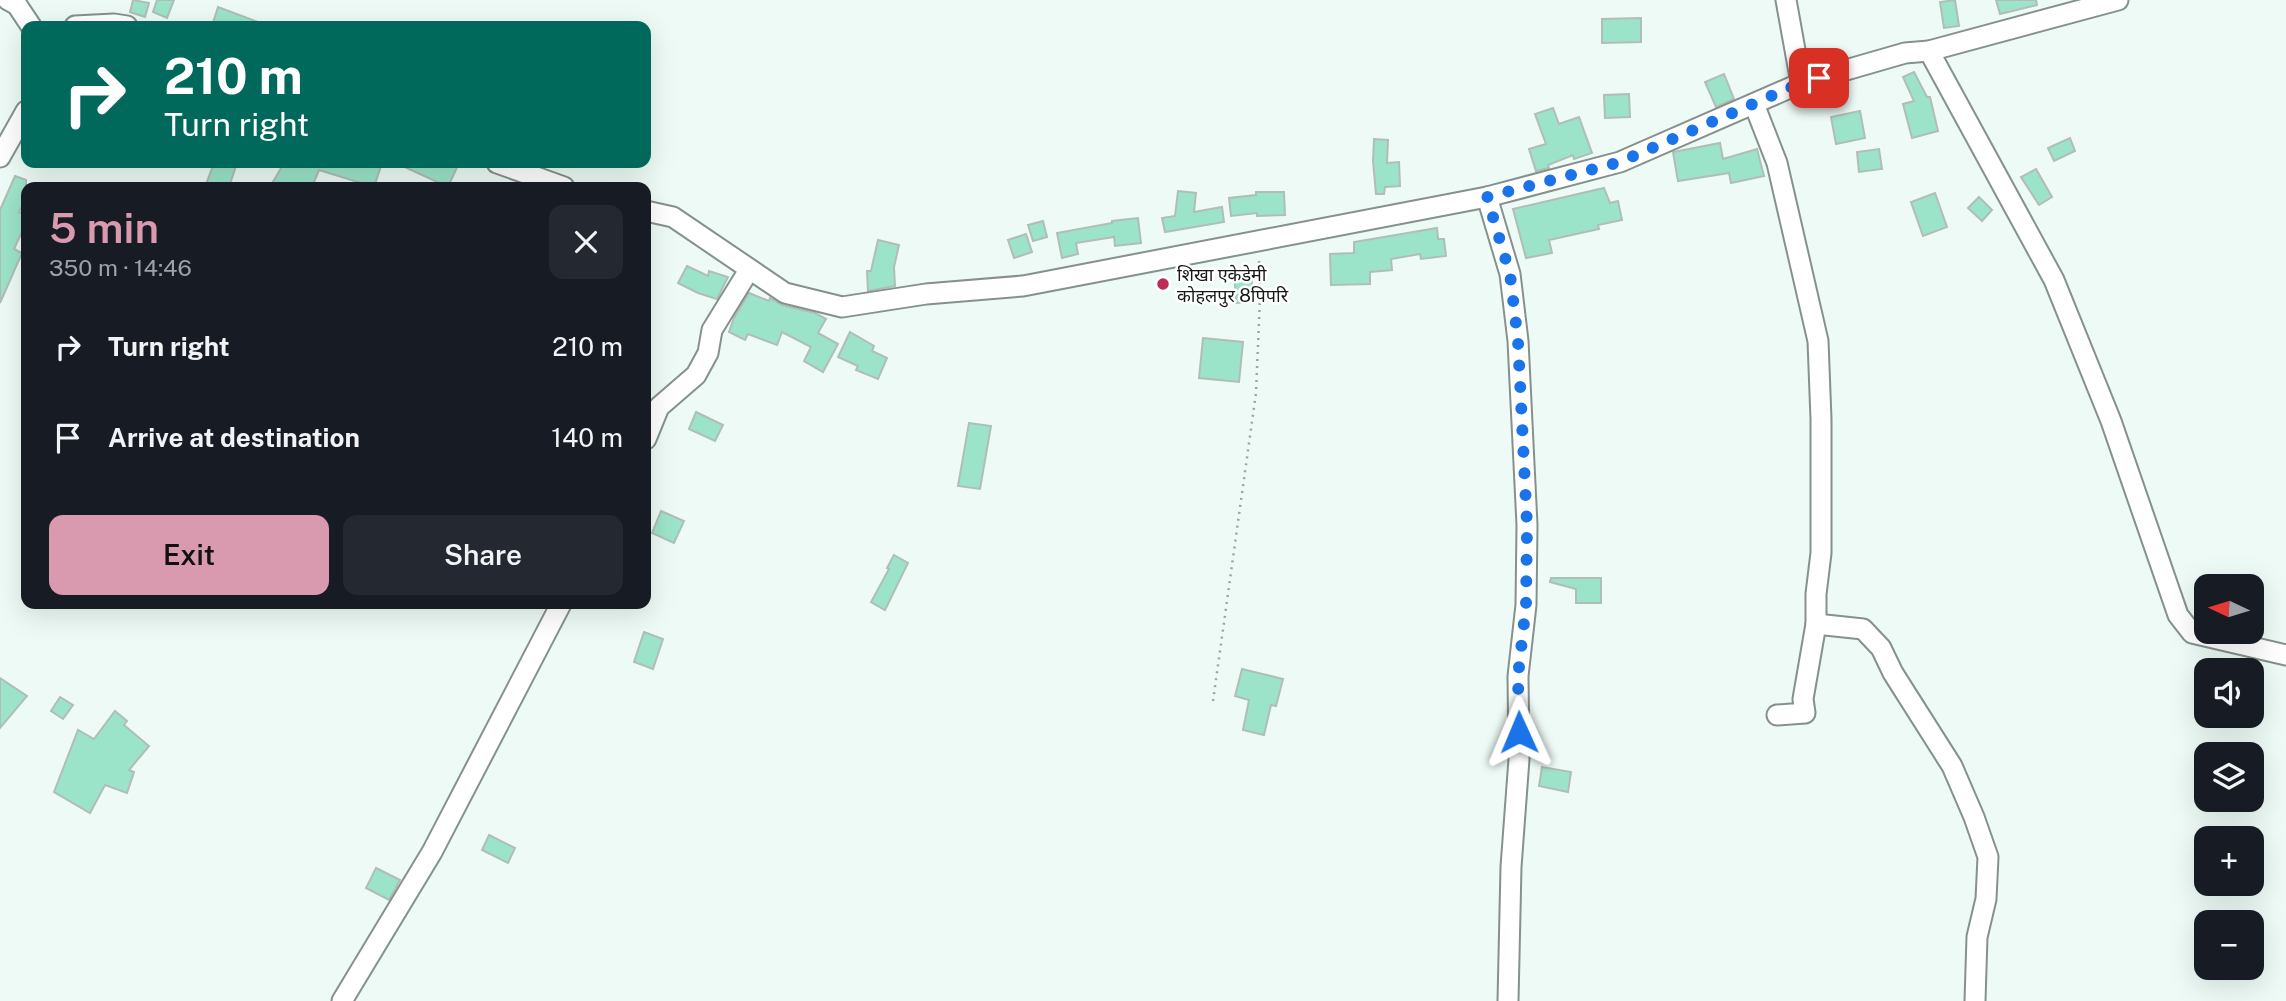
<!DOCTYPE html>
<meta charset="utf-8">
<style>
:root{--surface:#171b24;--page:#242831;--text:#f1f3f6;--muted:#9ea1a6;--accent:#d999ae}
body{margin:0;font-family:"Public Sans","Noto Sans Devanagari",sans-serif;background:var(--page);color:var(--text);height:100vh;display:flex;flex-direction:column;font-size:26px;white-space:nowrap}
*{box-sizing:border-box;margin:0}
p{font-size:23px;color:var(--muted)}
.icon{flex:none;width:38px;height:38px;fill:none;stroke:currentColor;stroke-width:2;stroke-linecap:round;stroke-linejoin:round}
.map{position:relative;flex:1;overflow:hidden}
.side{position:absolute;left:21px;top:182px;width:630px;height:427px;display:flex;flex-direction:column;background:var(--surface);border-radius:14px;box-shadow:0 7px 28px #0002}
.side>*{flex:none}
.hud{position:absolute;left:21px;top:21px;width:630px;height:147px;border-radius:14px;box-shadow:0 7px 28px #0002;background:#00695c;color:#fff;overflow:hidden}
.needle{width:46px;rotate:274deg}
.buttons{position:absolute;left:2194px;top:574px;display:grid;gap:14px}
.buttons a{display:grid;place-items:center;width:70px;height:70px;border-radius:14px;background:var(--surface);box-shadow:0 7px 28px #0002;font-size:35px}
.pin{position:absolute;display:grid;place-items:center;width:60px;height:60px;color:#fff;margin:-30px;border-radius:14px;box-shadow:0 4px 10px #0006}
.me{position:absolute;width:77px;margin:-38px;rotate:359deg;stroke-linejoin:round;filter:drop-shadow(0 0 5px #0008)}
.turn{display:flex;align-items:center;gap:24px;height:147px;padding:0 28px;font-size:32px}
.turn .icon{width:91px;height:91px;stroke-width:2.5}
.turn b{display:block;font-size:49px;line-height:60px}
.round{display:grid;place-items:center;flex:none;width:74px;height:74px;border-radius:14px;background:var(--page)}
.headline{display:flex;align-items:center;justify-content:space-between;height:119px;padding:0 28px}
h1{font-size:42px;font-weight:600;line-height:52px;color:var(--accent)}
.cta{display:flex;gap:14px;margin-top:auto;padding:14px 28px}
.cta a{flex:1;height:80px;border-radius:14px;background:var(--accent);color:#111;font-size:28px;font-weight:600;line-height:80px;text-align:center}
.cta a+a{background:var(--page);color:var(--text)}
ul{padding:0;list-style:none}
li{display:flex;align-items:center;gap:21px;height:91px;padding:0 28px}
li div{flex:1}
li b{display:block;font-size:26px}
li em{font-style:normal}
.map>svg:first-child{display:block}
.building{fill:#9ce4c9;stroke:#b1bdb8;stroke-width:2}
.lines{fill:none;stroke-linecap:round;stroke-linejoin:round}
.minor-casing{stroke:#85918c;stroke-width:23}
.path{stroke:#9ca5a2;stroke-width:2.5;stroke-dasharray:2 5;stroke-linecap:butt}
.minor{stroke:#fff;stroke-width:19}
.route{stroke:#1a73e8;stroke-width:12;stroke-dasharray:0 21.6}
.poi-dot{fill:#bc2c55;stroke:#fff;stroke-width:2.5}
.labels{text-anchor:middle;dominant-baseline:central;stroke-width:5;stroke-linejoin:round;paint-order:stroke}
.poi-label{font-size:18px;fill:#141816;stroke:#fff;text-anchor:start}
</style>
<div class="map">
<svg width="2286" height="1001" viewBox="0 0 2286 1001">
<rect width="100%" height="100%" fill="#edfaf5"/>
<!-- building -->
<g class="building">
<polygon points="133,0 149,3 145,17 130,12"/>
<polygon points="157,0 174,0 167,18 153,12"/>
<polygon points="1955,0 1959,26 1944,28 1940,2"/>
<polygon points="1996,0 2036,0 2037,5 2000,14"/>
<polygon points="218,7 266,25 266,26 212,26"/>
<polygon points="1641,18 1641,42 1602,43 1602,19"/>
<polygon points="1914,72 1927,97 1930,97 1938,131 1912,138 1903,104 1914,101 1903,77"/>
<polygon points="1724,74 1734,99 1716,107 1705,82"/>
<polygon points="1629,94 1630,117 1605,118 1604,95"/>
<polygon points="1553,108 1559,124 1579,117 1592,153 1574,159 1573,155 1548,165 1549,168 1536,171 1529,149 1546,144 1535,114"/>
<polygon points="1860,111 1865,138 1836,144 1831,117"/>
<polygon points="2070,138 2075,151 2054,161 2048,148"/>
<polygon points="1374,139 1388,140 1387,163 1399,162 1400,186 1385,187 1384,194 1376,194 1373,161"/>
<polygon points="1720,143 1723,159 1757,149 1764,176 1731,183 1729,173 1678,181 1673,152"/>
<polygon points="1879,149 1882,169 1859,172 1857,152"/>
<polygon points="214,163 237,163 229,187 205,187"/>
<polygon points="284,163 382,163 374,187 319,170 312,187 270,187"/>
<polygon points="396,163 459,163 448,187"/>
<polygon points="2036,169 2052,197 2039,205 2021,177"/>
<polygon points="15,176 26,180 26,198 19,212 26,216 26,223 14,249 22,253 0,303 0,210"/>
<polygon points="1604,188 1610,203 1618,201 1622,220 1598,225 1599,229 1549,240 1552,253 1526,258 1513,209"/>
<polygon points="1178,191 1196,193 1194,212 1222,207 1224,222 1165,232 1162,218 1175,216"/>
<polygon points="1256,192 1284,192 1285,215 1257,216 1257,213 1231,216 1229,198 1256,195"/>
<polygon points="1935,193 1947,227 1923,236 1911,202"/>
<polygon points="1979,197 1992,210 1982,221 1968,208"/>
<polygon points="1138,218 1141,243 1115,246 1114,237 1076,243 1078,254 1062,258 1057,233 1112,223 1112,221"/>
<polygon points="1043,221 1047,237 1033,241 1028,225"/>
<polygon points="1437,228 1438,239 1444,239 1446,256 1421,259 1420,254 1391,259 1392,270 1370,272 1370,284 1331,285 1330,254 1354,253 1354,242"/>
<polygon points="1026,234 1032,252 1014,258 1008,240"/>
<polygon points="878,240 899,245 894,267 895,286 868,291 867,271 871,271"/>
<polygon points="687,266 708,276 709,271 728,277 717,299 698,293 678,283"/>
<polygon points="1251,268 1253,302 1236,303 1234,269"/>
<polygon points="749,293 769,301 770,298 782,305 815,313 826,319 818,333 838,344 823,372 804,361 811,347 782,332 777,345 748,334 745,340 729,332 734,318"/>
<polygon points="850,332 874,346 872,351 887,358 878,379 856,370 858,366 838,357"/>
<polygon points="1203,338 1243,342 1239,382 1199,378"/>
<polygon points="696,412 723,425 715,441 689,429"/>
<polygon points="969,423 991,426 980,489 958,486"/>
<polygon points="661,511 684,521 674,543 652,533"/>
<polygon points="894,555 908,563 885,610 871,602 889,569 887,568"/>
<polygon points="1551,578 1601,578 1601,603 1576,603 1576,589 1550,582"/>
<polygon points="644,632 663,639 653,669 634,662"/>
<polygon points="1242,669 1283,679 1276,706 1271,705 1264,735 1243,730 1249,700 1235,696"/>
<polygon points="0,678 27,696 0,728"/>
<polygon points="60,697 73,705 63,719 51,711"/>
<polygon points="115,711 127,721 124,725 149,746 129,770 134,772 127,793 105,785 90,813 54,792 78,730 94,739"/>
<polygon points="1542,767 1571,772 1568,792 1539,786"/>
<polygon points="489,835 515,848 508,863 482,850"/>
<polygon points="376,868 400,880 389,900 366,888"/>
</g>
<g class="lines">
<defs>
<g id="minor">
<polyline points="8,0 17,5 31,26"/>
<polyline points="1786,0 1801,83"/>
<polyline points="75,26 114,24 127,26"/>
<polyline points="1929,51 2054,280 2111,421 2178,615 2192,633 2286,655"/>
<polyline points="1754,104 1777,163 1818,341 1821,419 1821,553 1816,594 1816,624 1803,699 1805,713 1777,715"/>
<polyline points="0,157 26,111"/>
<polyline points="497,163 564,187"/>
<polyline points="1487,197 1510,274 1518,341 1527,525 1526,605 1518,676 1519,759 1511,867 1508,1001"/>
<polyline points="646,211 673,217 785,293 842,307 926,294 1023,286 1487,197 1620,162 1801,83 1905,53 1929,51 2118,0"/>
<polyline points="646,439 659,407 696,375 708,353 712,330 749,270"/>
<polyline points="1816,624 1863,629 1881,648 1893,673 1952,766 1974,817 1988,857 1986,899 1977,937 1975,1001"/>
<polyline points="342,1001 432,852 561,604"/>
</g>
</defs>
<!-- minor casing -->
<use href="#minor" class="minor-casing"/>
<!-- path -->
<polyline class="path" points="1213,701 1256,393 1260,298 1259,258"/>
<!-- minor -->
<use href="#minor" class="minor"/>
</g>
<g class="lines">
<!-- route -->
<polyline class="route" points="1519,732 1518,676 1526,605 1527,525 1518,341 1510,274 1487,197 1620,162 1801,83 1819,78"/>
</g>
<!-- markers -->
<circle class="poi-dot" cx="1163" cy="284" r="7"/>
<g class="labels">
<!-- poi labels -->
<g class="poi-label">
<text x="1177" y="274">शिखा एकेडेमी<tspan x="1177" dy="21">कोहलपुर 8पिपरि</tspan></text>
</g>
</g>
</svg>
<div class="buttons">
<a><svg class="needle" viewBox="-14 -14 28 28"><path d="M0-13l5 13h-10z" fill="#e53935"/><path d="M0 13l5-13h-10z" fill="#9ea1a6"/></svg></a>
<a><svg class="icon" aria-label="sound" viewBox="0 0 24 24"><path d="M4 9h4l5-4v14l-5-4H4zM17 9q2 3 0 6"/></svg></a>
<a><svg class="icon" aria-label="layers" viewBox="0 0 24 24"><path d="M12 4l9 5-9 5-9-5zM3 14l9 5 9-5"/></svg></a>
<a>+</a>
<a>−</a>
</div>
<div class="pin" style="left:1819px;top:78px;background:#d93025"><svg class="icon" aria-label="arrive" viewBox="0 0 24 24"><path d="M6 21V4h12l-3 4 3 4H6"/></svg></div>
<svg class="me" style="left:1519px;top:732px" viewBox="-20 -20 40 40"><path d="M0-17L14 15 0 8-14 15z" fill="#1a73e8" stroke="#fff" stroke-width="4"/></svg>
<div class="hud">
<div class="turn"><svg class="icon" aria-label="right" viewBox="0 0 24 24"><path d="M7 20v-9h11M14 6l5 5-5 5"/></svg><div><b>210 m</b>Turn right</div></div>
</div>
<section class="side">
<div class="headline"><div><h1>5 min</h1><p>350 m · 14:46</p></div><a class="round"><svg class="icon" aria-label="close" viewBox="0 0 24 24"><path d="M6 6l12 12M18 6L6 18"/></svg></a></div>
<ul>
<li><svg class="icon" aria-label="right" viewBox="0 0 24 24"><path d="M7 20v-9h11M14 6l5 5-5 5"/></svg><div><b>Turn right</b></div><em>210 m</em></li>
<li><svg class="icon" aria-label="arrive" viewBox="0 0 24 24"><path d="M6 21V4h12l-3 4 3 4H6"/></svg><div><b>Arrive at destination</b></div><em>140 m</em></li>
</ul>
<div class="cta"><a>Exit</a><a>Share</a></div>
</section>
</div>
